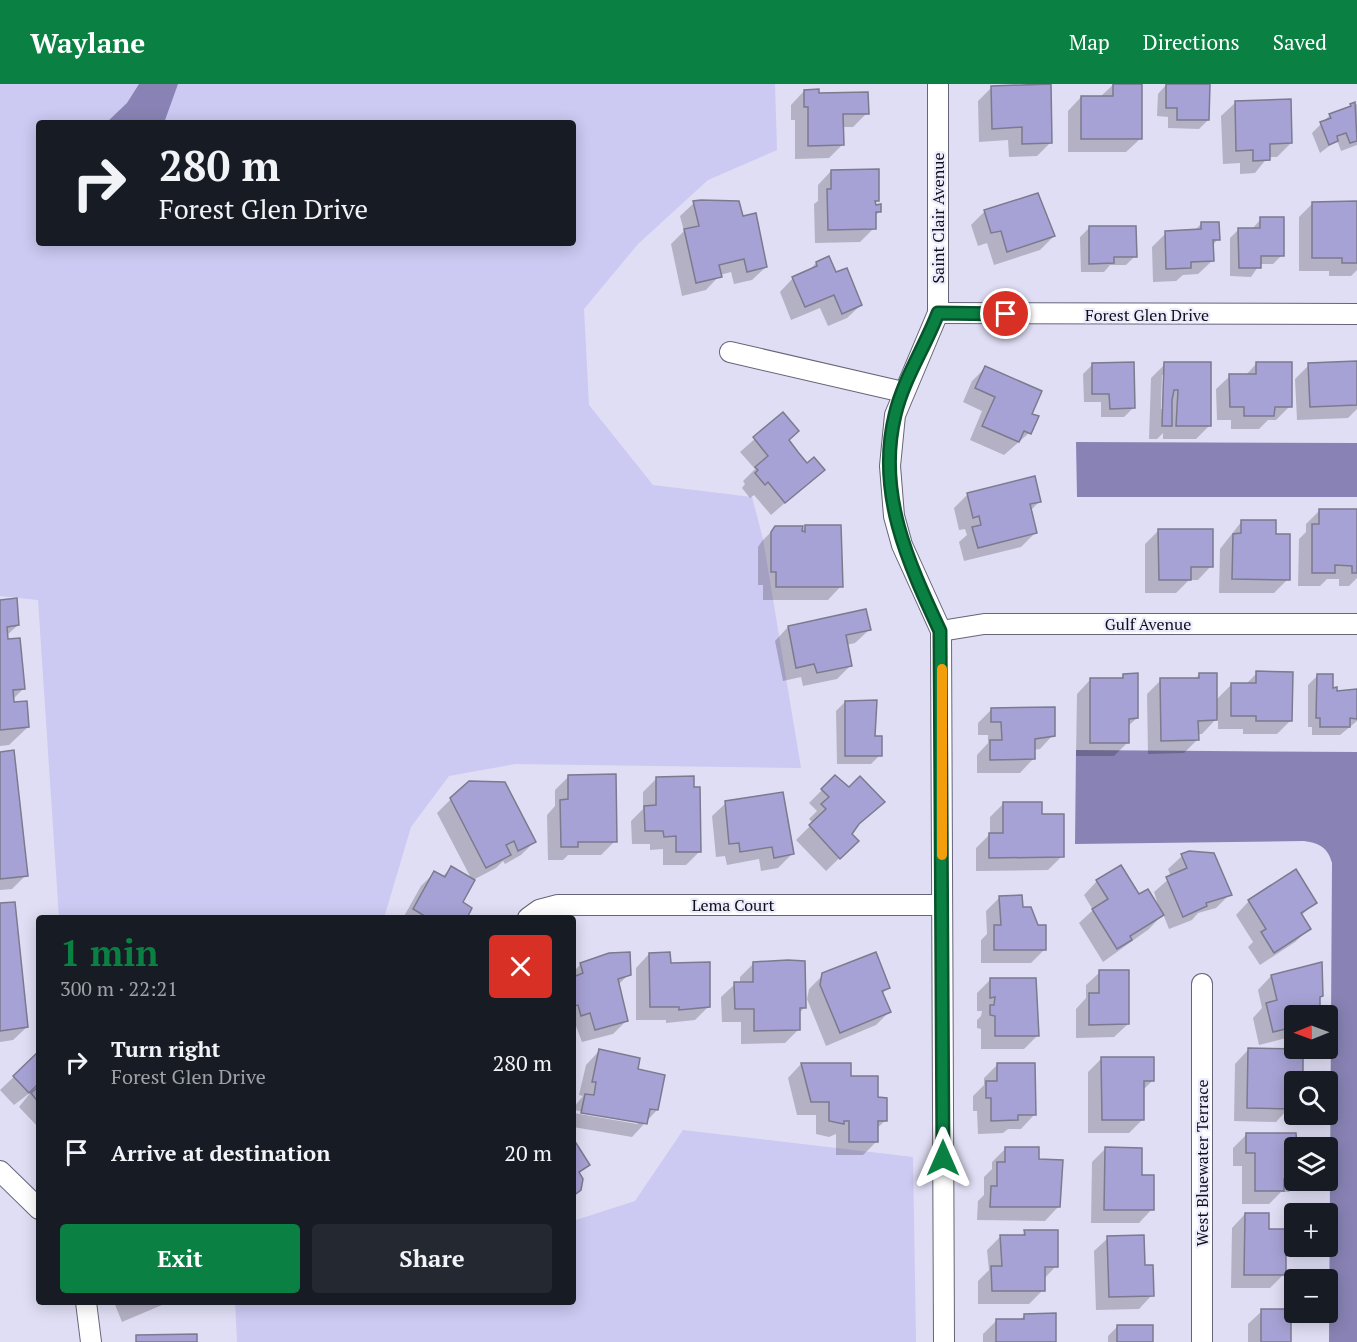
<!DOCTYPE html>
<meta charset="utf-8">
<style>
:root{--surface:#171b24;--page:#242831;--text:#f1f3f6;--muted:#9ea1a6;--accent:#0b8043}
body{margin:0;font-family:"PT Serif",serif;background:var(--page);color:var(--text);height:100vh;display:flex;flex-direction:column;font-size:22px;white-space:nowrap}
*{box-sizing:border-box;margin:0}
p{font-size:20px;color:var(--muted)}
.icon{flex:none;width:33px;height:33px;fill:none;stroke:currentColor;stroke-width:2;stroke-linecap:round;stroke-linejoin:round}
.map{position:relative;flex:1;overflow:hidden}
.drawer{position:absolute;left:36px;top:831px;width:540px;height:390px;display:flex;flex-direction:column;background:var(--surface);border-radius:6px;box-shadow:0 3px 15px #0003}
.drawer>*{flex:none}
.top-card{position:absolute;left:36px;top:36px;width:540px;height:126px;border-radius:6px;box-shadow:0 3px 15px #0003;background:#171b24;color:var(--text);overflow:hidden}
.needle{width:39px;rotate:269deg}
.tools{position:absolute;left:1284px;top:921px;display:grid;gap:12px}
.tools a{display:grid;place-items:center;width:54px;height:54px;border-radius:6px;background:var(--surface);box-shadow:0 3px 15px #0003;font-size:30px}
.pin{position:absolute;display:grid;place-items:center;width:51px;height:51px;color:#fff;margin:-26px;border:3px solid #fff;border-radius:50%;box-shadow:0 2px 6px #0007}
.me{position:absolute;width:66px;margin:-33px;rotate:0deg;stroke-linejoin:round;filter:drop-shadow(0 0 4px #0008)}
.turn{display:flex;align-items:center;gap:21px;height:126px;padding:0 24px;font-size:27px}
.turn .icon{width:78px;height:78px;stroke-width:2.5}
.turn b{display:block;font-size:42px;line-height:51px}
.round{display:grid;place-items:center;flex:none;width:63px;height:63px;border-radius:6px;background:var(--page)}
.head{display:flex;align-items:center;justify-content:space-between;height:102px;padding:0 24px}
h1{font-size:36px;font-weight:600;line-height:45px;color:var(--accent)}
.action{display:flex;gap:12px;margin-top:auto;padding:12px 24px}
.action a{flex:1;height:69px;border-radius:6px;background:var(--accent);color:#fff;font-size:24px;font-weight:600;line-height:69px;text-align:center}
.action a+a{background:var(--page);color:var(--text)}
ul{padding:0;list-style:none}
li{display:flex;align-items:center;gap:18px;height:90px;padding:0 24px}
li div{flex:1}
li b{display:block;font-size:22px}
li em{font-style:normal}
header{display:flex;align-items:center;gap:36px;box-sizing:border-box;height:84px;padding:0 30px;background:var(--accent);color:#fff}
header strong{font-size:28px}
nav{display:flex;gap:33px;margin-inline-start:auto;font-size:21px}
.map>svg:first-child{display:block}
.green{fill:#ccc9f2;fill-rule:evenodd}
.water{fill:#8883b4}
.shadow{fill:#0003;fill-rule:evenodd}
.building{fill:#a7a2d5;stroke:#7b7a8e;stroke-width:1.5}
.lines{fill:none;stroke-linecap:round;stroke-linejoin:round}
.street-casing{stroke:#666477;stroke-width:22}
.street{stroke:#fff;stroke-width:20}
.route-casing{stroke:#07532c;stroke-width:15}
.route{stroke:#0b8043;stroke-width:10}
.slow{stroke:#f59e0b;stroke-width:10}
.labels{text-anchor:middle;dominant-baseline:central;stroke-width:4.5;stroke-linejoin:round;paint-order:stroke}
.street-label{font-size:16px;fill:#0f0f16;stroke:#edecfe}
</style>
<header>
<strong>Waylane</strong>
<nav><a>Map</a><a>Directions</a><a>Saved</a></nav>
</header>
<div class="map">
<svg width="1357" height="1258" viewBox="0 0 1357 1258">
<rect width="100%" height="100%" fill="#e0def4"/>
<!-- green -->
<g class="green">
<path d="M0,0H775L777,66L708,96L638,160L584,225L589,321L653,401L752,413L763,455L801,684L515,680L449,692L411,743L384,834H59L38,516L0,512ZM39,39H573V159H39Z"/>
<polygon points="683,1046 913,1073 916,1258 237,1258 235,1218 573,1218 573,1137 635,1117"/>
</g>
<!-- water -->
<g class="water">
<polygon points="139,0 178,0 164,39 106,39 127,19"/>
<polygon points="1076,358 1357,359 1357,413 1077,413"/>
<path d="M1076,666L1357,668V1258H1329L1332,779C1328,764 1320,759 1304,757L1075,760Z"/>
</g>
<!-- shadow -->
<g class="shadow">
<polygon points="1114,0 1140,0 1140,55 1126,68 1068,68 1068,27 1081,13 1100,13"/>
<polygon points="1208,0 1208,36 1199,45 1168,44 1168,33 1157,32 1158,10 1166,1"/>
<polygon points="992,3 1051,58 1037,72 1009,73 1008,56 979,58 978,17"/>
<polygon points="804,7 867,29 853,43 842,43 842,61 829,74 795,75 795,36 791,36 791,21"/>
<polygon points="1235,19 1291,59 1277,73 1268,73 1255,89 1240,90 1240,79 1223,80 1221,32"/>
<polygon points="1357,20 1357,61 1341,67 1337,56 1320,69 1312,49 1330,31"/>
<polygon points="831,87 878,116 874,120 880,127 874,133 874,144 860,158 815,159 814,120 818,117 818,101"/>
<polygon points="694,119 742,134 766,183 752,196 734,200 731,188 720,191 706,206 682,212 671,160 684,147 680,132"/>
<polygon points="1313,119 1357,152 1357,186 1351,192 1329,192 1329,187 1299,187 1299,133"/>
<polygon points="985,127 1054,152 1040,166 994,181 987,159 978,162 971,141"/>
<polygon points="1261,135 1282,171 1273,180 1260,180 1251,193 1230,192 1230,154 1239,145 1252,145"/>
<polygon points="1201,140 1218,155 1212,162 1212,177 1198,190 1183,191 1176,197 1153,198 1152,163 1166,149 1194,147"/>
<polygon points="1089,144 1135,172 1126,181 1110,181 1104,188 1081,188 1080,153"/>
<polygon points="816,179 835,190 861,221 847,234 828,242 820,224 791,236 780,208 793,194 808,188"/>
<polygon points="1357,279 1357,325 1348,334 1297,336 1295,295 1309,281"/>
<path d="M1165,280L1210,341L1196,355H1163V349L1157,355H1149L1151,294ZM1162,291H1165L1164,325H1161Z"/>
<polygon points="1256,280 1290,322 1276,336 1268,336 1259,345 1231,345 1231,336 1217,336 1216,305 1230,292 1245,292"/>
<polygon points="1092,281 1133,324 1124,333 1101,333 1101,318 1084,318 1083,290"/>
<polygon points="985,284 1030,330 1037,333 1029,349 1004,371 970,356 982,327 963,318 972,297"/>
<polygon points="783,330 788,357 807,381 823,386 771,431 754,411 750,414 742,404 745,400 743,397 755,385 740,368"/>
<polygon points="968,410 1040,417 1030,427 1035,449 1021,463 964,477 959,458 967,451 965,445 959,446 954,424"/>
<polygon points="1320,426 1357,426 1357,494 1349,502 1339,502 1339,495 1327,495 1320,502 1298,502 1299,455 1306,448 1306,440"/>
<polygon points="1242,437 1275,451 1288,495 1274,509 1219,509 1220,465"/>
<polygon points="806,442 841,502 828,516 763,516 763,501 758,501 758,463 762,457 776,443 801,447"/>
<polygon points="1159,446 1211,482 1198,496 1189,496 1176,509 1145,509 1145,460"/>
<polygon points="0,517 18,541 6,552 24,604 12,616 28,643 9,661 0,662"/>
<polygon points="788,543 869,546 855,559 846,561 851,581 837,595 803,602 801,593 783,597 775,557"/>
<polygon points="1257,589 1291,636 1277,650 1243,650 1243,645 1218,645 1218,633 1202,650 1197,650 1197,656 1184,669 1148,670 1147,610 1161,596 1195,595 1199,591 1215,617 1232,600 1246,600"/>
<polygon points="1124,591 1137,634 1127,643 1128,658 1114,672 1076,672 1077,610 1090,596 1119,596"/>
<polygon points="1317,592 1336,609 1357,608 1357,637 1340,651 1312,651 1312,643 1308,643 1308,601"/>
<polygon points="845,618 873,653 880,671 871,680 837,680 836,627"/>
<polygon points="992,625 1053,651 1040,665 1033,666 1033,675 1020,689 977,689 977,671 988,659 988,651 978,651 978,639"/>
<polygon points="0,669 26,791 12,805 0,806"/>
<polygon points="569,692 615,757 601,771 568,771 563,776 548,776 547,731 555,722 555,706"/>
<polygon points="835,693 854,744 850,750 857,757 826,787 796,756 813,739 809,735 817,727 809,719"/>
<polygon points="657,694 700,767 686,781 663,781 663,765 650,766 650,760 632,760 631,737 643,725 643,708"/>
<polygon points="451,715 534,758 521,771 505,780 503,777 496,784 473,796 460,818 465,834 403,834 421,802 434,789 442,793 451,784 472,796 437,729"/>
<polygon points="726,719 792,770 778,784 761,787 759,775 727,781 725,772 716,773 712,732"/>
<polygon points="1003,720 1041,732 1062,772 1048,786 976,787 976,764 990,750 990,733"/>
<polygon points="1182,772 1230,810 1216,824 1198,829 1192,836 1169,845 1163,830 1149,845 1103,878 1079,839 1093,826 1084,811 1097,797 1139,812 1160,827 1154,808 1171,793 1168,785"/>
<polygon points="1000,813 1021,824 1045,865 1031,879 981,879 981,856 987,850 986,827"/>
<polygon points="1249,817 1315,818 1301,832 1309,845 1295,858 1260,881 1248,863 1253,858 1236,831"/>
<polygon points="0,821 27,943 13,956 0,958"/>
<polygon points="649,870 669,880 709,922 695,936 666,939 666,936 636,936 636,884"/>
<polygon points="581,880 629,890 618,901 626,937 613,950 582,958 576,942 573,943 573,888"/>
<polygon points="753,880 804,924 799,929 799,945 785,959 741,960 741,938 722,938 721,913 735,900 740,900 740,893"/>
<polygon points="1100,888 1128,940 1114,953 1076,954 1076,925 1086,914 1086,901"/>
<polygon points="823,891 888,904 882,910 889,928 876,941 826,962 807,915 809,905"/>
<polygon points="1271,892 1322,912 1294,932 1294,952 1259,961 1253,934 1262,924 1258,906"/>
<polygon points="990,896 1038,915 1038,951 1024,965 981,965 981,945 977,944 977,936 981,932 982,927 977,927 977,909"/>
<polygon points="1248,966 1302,993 1290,1005 1289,1024 1276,1038 1234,1037 1235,980"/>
<path d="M599,967L636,986L657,1026L632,1053L573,1043V1024L583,1012L579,1011L586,981ZM574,1026L639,1038L637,1040L574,1029Z"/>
<polygon points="39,969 39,1044 19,1023 31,1008 14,1021 0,1006"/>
<polygon points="1102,974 1152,997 1143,1006 1143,1035 1129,1049 1088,1049 1088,988"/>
<polygon points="801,980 849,980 849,993 876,1015 886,1036 876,1045 876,1058 863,1071 836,1071 836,1050 829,1053 816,1050 816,1031 797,1031 788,994"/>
<polygon points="997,981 1034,1031 1021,1045 1008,1045 1003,1049 978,1050 977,1027 973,1027 973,1012 984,1001 984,994"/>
<polygon points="1247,1050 1294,1064 1294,1096 1301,1096 1289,1108 1281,1108 1269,1120 1242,1120 1242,1082 1233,1082 1233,1064"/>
<polygon points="1006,1064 1037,1077 1058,1123 1045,1137 977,1136 978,1117 984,1111 984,1093 992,1085 992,1078"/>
<polygon points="1105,1065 1140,1092 1152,1125 1139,1139 1091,1139 1092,1078"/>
<polygon points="1245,1130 1267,1147 1284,1190 1270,1204 1231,1204 1232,1144"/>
<polygon points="1025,1148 1056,1182 1043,1196 1043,1206 1029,1220 978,1220 978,1197 989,1186 987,1166 1001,1152 1021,1152"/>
<polygon points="1108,1154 1144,1182 1152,1211 1139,1225 1096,1226 1094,1167"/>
<polygon points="114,1218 169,1218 122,1238"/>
<polygon points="1262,1227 1289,1258 1248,1258 1248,1240"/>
<polygon points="1025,1231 1054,1258 983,1258 983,1250 996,1237 1019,1237"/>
<polygon points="1117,1243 1152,1258 1108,1258 1108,1252"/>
</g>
<!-- building -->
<g class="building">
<polygon points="1051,0 1052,59 1022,60 1022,43 992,45 991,2"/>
<polygon points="1113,0 1142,0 1142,55 1081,55 1081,12 1113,12"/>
<polygon points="1166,0 1210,0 1209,36 1177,36 1177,24 1166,24"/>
<polygon points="819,5 819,9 868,8 869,30 843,30 844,61 808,62 808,23 804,23 804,6"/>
<polygon points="1291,15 1292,59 1270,60 1270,76 1253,77 1253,66 1236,67 1235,17"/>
<polygon points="1355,18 1357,57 1350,59 1346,49 1337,52 1338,57 1329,61 1320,38 1331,34 1329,30 1351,22 1350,20"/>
<polygon points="879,85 879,117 875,117 876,121 881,120 881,128 876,128 876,145 828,146 827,105 831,105 831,86"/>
<polygon points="1038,109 1055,152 1007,168 1001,147 991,149 984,126"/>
<polygon points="701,116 739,117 743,132 756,129 767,183 747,188 744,175 719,181 722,193 696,199 684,145 699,142 693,117"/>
<polygon points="1357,117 1357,179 1342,179 1342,174 1312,174 1312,118"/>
<polygon points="1260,133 1284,133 1284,172 1261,172 1261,184 1239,184 1238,144 1260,144"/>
<polygon points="1201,138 1219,138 1220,156 1213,156 1214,177 1191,178 1191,184 1166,185 1165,147 1201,145"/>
<polygon points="1089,142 1136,142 1137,173 1114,173 1114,179 1089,180"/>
<polygon points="829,172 836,188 847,184 862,221 842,230 834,211 805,223 792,193 817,182 816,178"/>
<polygon points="1357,277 1357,321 1310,323 1308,279"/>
<polygon points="1134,278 1135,324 1110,325 1109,310 1092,310 1092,279"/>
<polygon points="1164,278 1211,278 1211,342 1176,342 1178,306 1174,306 1172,316 1172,342 1162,342"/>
<polygon points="1256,278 1292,278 1292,323 1275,323 1274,332 1244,332 1244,323 1230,323 1229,290 1256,290"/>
<polygon points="985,282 1042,307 1032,330 1039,332 1031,350 1024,347 1019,358 982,342 995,313 975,304"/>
<polygon points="783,328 799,347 789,356 798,368 807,379 814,373 825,386 785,419 768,398 765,401 755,389 758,386 755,383 768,372 753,353"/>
<polygon points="1035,392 1041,418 1030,420 1037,449 978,464 972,443 981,441 979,432 973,434 967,409"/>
<polygon points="1319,425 1357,425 1357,489 1352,489 1352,482 1335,481 1335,489 1312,489 1312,440 1319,440"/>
<polygon points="1241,436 1276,436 1276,450 1290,450 1290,496 1232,495 1233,450 1241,449"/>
<polygon points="805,441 841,441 843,503 776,503 776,488 771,488 771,448 775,442 803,442 802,447 805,448"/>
<polygon points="1158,445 1213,445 1213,483 1191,483 1191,496 1159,496"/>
<polygon points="17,514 19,541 7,543 8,555 20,554 25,605 13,606 14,618 27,617 29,643 0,646 0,516"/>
<polygon points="866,525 871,546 846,551 852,582 817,589 814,580 796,584 788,542"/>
<polygon points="1256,587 1293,588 1292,637 1256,637 1256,632 1231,632 1231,599 1256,599"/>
<polygon points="1138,589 1138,634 1129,635 1129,659 1090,659 1090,594 1123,594 1123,590"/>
<polygon points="1199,589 1217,589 1217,636 1198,637 1199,656 1161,657 1160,594 1199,594"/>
<polygon points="1317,590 1333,590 1333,604 1337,603 1337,607 1357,605 1357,635 1350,634 1350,643 1320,643 1320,634 1316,634"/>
<polygon points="877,616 875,652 882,652 882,672 845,672 845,617"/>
<polygon points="1055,623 1055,652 1035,655 1035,675 990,676 990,656 1002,656 1001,638 991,638 991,624"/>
<polygon points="14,666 28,792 0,795 0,668"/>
<polygon points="616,690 617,758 578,758 578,763 561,763 560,716 568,715 568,691"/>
<polygon points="835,691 849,703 860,692 885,718 859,740 852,750 859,757 840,775 809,741 826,725 821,720 829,713 821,705"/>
<polygon points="694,692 694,703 700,703 701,768 676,768 676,752 664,753 663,747 645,747 644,722 656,721 656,693"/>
<polygon points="469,697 505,698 536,758 518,767 514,757 506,761 511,771 486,784 450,714"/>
<polygon points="783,708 794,770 774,774 772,763 740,768 739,759 729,760 725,717"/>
<polygon points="1003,718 1042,718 1042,730 1064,730 1064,773 989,774 989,749 1003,749"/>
<polygon points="1189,767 1214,769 1232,811 1206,819 1207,822 1183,833 1166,793 1187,784 1181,770"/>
<polygon points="1121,781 1139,810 1148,805 1164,831 1130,852 1132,856 1117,865 1092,825 1108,815 1096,796"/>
<polygon points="451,782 475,796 463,818 472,824 467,834 428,834 413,825 434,787 445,793"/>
<polygon points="1296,785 1317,819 1301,829 1311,845 1274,869 1261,848 1266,845 1248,816"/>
<polygon points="1022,811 1023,823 1031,823 1038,841 1046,841 1046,866 994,866 994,841 1001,841 999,812"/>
<polygon points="15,818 28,943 0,947 0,819"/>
<polygon points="630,868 631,891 618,895 628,937 595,946 590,929 581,932 578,921 573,922 573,893 583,889 580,879 609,869"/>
<polygon points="670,868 671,879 710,878 710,923 679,926 679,923 650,923 649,869"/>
<polygon points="876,868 890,904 882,907 891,928 840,949 820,901 822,889"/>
<polygon points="788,876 805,877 806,924 800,924 800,946 754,947 754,925 735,925 734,898 753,898 753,878"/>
<polygon points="1322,878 1323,912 1320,913 1320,932 1294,932 1294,943 1273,948 1266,919 1277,916 1271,891"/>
<polygon points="1099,886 1129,886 1129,940 1089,941 1089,909 1099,909"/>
<polygon points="990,894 1036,894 1039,952 995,952 995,932 990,931 990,921 994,921 995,913 990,914"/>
<polygon points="1248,964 1303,965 1303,994 1291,994 1291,1025 1247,1024"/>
<polygon points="599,965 640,974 638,985 665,991 658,1026 650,1025 647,1040 581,1029 585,1010 594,1011 596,998 592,998"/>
<polygon points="39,967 39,999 29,1009 13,992"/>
<polygon points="1101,973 1154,973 1154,997 1144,997 1144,1036 1102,1036"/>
<polygon points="801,979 851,979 851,992 878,992 878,1013 887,1014 887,1037 878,1037 878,1058 849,1058 849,1037 844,1037 844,1040 829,1037 829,1018 811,1018"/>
<polygon points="997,979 1035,979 1036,1031 1018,1031 1018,1036 991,1037 991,1014 986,1014 986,997 997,997"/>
<polygon points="39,1002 39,1019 31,1009"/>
<polygon points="1246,1049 1296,1049 1297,1063 1305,1064 1294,1064 1294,1095 1284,1095 1284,1107 1255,1107 1255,1069 1246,1069"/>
<polygon points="576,1059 590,1081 579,1088 583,1095 581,1106 573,1112 573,1061"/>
<polygon points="1005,1063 1039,1063 1039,1075 1063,1076 1060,1123 990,1123 991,1102 997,1102 997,1078 1005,1078"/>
<polygon points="1105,1063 1142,1064 1142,1091 1154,1091 1154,1126 1104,1126"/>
<polygon points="1245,1129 1269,1129 1269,1145 1286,1145 1286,1191 1244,1191"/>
<polygon points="1024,1146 1058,1146 1058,1183 1045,1183 1045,1207 992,1207 991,1182 1002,1182 1000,1151 1025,1151"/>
<polygon points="1144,1151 1145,1181 1153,1181 1154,1212 1109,1213 1107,1152"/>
<rect x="1261" y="1225" width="30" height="33"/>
<polygon points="1056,1229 1056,1258 996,1258 996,1235 1024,1235 1024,1230"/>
<rect x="1117" y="1241" width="36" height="17"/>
<polygon points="197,1250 197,1258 136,1258 136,1251"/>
</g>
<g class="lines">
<defs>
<g id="street">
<polyline points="938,0 938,229 895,331 890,382 894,432 902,461 941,547 944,1258"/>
<polyline points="938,229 1357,230"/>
<polyline points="730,268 903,308"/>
<polyline points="941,547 984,540 1357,540"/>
<polyline points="528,834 539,826 558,821 942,821"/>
<polyline points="0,1087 39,1125"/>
<polyline points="86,1218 91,1258"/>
<polyline points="1202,1258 1202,900"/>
</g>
</defs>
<!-- street casing -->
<use href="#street" class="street-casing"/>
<!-- street -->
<use href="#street" class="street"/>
</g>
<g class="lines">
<defs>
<path id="route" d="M943,1074L940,547C908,478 876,409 895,331C903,296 925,263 938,229L1006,230"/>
</defs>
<!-- route casing -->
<use href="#route" class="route-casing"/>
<!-- route -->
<use href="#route" class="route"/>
<!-- slow -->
<polyline class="slow" points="942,771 942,585"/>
</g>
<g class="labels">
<!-- street labels -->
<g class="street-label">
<text transform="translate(938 134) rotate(-90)">Saint Clair Avenue</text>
<text x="1147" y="231">Forest Glen Drive</text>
<text x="1148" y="540">Gulf Avenue</text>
<text x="733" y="821">Lema Court</text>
<text transform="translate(1202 1079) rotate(-90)">West Bluewater Terrace</text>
</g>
</g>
</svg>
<div class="tools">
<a><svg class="needle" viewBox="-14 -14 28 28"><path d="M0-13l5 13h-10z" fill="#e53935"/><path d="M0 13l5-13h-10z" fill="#9ea1a6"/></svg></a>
<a><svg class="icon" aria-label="search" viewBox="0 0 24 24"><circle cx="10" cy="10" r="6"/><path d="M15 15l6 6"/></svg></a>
<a><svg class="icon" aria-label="layers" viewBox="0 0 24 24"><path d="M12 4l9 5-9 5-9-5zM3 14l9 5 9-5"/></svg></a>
<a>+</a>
<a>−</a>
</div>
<div class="pin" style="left:1006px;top:230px;background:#d93025"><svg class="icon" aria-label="arrive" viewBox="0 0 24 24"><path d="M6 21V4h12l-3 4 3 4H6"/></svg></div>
<svg class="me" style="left:943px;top:1074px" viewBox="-20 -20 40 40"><path d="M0-17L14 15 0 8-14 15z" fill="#0b8043" stroke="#fff" stroke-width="4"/></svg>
<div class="top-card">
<div class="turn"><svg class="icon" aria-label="right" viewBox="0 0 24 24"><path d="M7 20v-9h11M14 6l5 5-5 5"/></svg><div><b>280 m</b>Forest Glen Drive</div></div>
</div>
<section class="drawer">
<div class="head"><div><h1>1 min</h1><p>300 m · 22:21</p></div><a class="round" style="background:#d93025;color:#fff"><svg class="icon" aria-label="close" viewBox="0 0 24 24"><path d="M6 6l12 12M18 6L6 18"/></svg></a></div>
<ul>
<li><svg class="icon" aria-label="right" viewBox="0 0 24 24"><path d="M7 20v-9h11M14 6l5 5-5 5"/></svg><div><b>Turn right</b><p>Forest Glen Drive</p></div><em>280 m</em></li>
<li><svg class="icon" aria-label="arrive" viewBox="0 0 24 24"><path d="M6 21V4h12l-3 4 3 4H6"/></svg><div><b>Arrive at destination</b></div><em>20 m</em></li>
</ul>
<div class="action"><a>Exit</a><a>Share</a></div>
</section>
</div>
